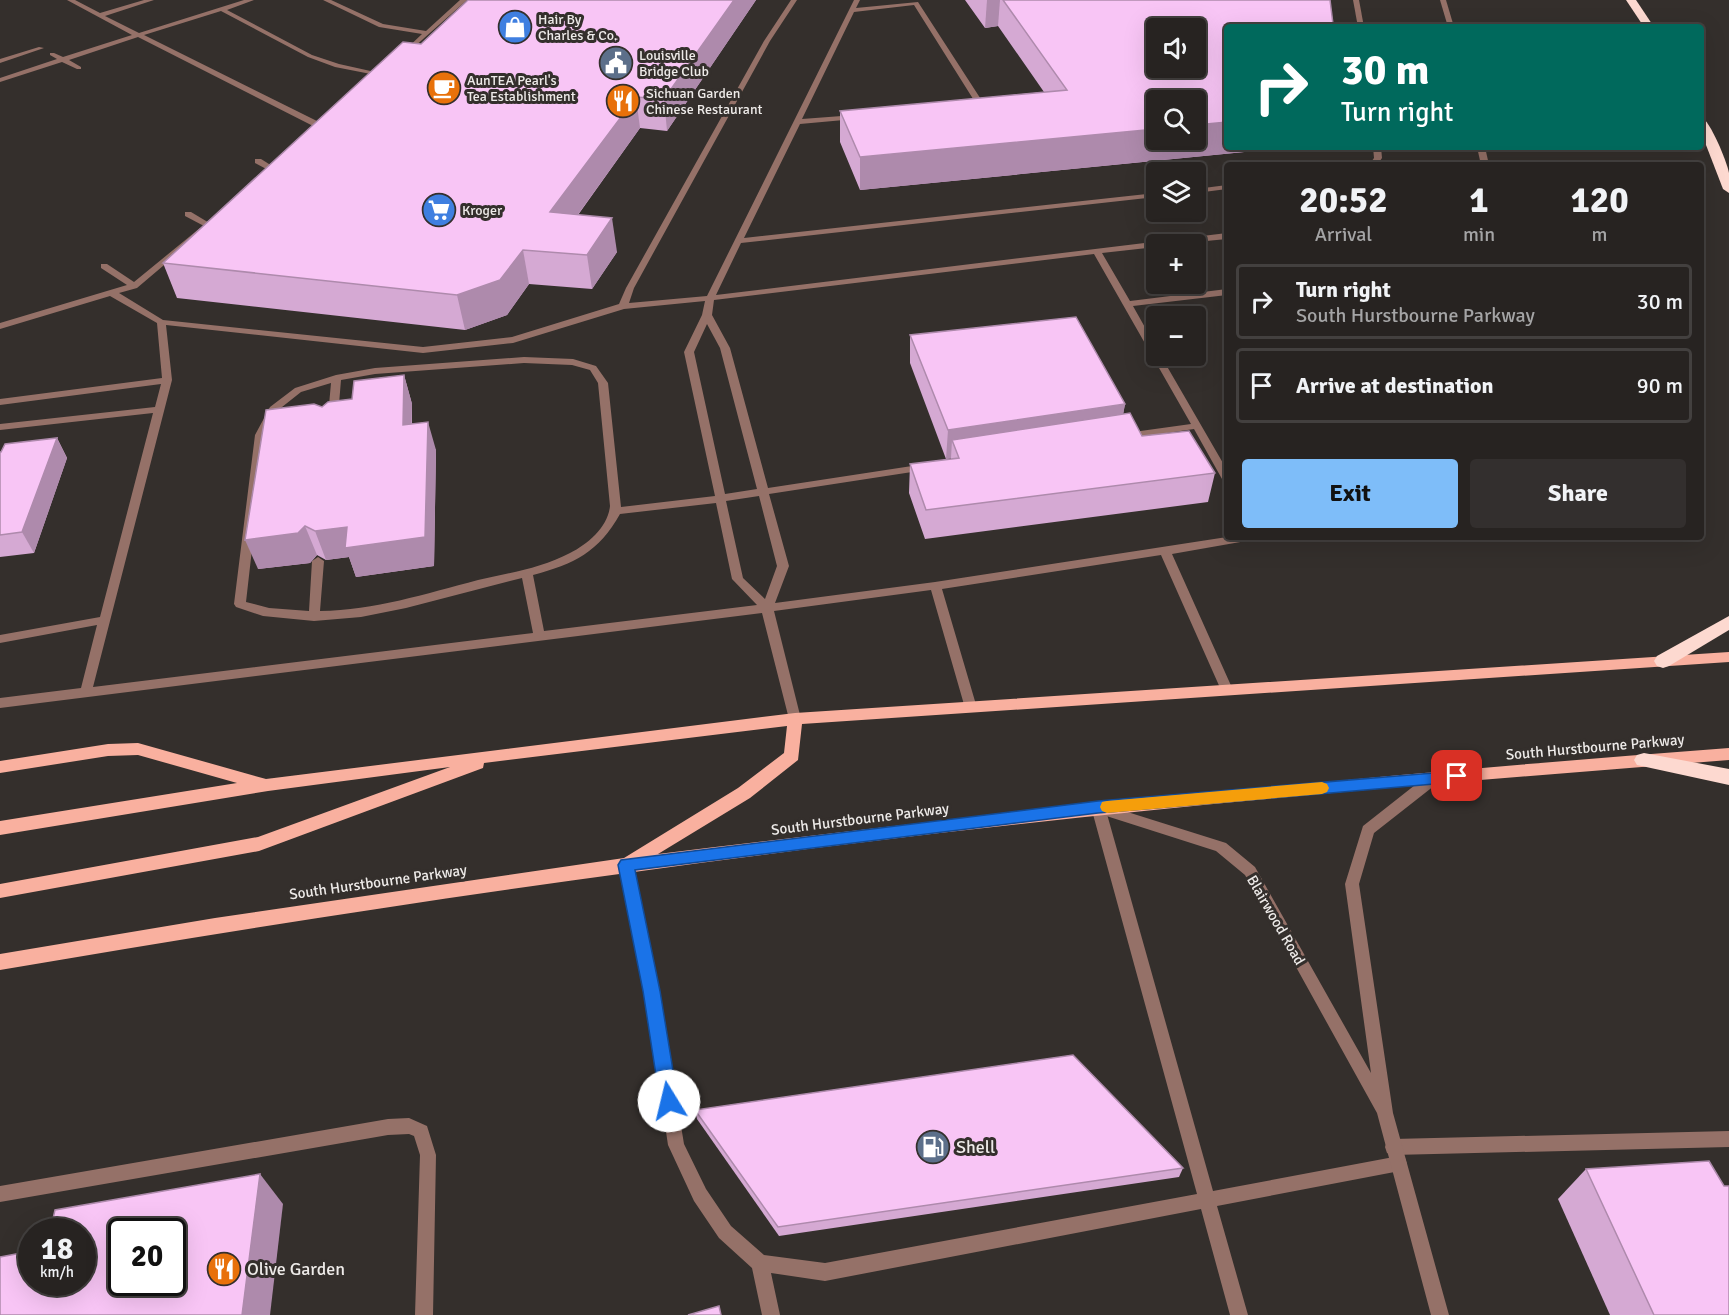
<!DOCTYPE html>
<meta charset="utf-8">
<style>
:root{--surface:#272321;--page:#332f2e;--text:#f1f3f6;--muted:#a4a4a5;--line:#43403f;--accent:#7ebdf9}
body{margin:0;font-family:Signika,sans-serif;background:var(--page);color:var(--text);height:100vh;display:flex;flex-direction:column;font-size:22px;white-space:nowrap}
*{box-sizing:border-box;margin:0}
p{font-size:20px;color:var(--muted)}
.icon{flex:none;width:33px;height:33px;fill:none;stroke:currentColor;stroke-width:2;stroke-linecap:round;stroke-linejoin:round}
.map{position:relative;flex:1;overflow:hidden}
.drawer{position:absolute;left:1224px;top:162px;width:480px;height:378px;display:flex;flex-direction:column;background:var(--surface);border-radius:6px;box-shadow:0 6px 24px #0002,0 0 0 2px var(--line)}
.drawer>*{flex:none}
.guide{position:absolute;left:1224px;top:24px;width:480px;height:126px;border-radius:6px;box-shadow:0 6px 24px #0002,0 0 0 2px var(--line);background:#00695c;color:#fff;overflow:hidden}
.controls{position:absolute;left:1146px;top:18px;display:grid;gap:12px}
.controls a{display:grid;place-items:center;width:60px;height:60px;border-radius:6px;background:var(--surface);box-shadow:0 6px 24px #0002,0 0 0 2px var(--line);font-size:30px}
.speed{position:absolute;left:18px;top:1218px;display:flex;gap:12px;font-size:30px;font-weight:700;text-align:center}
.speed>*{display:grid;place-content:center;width:78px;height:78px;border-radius:50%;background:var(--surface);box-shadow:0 6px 24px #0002,0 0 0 2px var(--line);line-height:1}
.speed small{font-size:15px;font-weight:400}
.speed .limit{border:3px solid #111;border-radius:9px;background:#fff;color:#111}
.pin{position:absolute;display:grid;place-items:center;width:51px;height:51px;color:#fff;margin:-26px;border-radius:12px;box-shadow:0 3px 9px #0006}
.me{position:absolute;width:66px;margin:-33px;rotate:351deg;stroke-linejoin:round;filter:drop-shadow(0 0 4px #0008)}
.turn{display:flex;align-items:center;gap:21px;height:126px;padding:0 18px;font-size:27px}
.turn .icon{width:78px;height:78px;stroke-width:2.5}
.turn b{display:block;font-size:42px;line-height:51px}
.eta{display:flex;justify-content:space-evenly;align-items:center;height:102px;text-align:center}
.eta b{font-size:36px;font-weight:700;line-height:42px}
.action{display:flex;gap:12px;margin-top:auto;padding:12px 18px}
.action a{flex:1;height:69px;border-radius:6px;background:var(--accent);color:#111;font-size:24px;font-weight:700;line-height:69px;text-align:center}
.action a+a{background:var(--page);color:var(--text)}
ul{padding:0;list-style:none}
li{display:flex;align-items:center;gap:18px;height:75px;margin:0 12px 9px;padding:0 6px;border:3px solid var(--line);border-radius:6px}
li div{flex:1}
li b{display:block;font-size:22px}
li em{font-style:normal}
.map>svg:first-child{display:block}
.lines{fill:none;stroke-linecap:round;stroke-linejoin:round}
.lane{fill:#957168;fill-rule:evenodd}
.street{fill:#957168;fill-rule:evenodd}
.primary{fill:#f9b09f;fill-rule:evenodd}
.highway{fill:#fdd9d0;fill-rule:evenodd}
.wall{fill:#d5a9d3}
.shaded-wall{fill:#ae8aac}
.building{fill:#f8c5f5;stroke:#ae8aac;stroke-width:1.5;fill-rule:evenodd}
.route{fill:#1a73e8;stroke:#114b97;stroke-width:1.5}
.slow{fill:#f59e0b}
.labels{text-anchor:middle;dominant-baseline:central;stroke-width:6;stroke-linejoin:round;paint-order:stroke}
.far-poi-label{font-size:14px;fill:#eeebe9;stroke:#342f2c;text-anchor:start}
.street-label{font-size:15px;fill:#eeebe9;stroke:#342f2c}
.near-poi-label{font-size:18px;fill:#eeebe9;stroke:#342f2c;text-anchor:start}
</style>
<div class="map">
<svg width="1729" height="1315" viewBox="0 0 1729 1315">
<rect width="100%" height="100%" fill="#342f2c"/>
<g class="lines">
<!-- lane -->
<g class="lane">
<polygon points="67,0 75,0 100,13 144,0 154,0 105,16 139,33 244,0 254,0 227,10 312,55 339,64 384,74 381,76 335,67 308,57 221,11 144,35 325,125 325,129 319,129 138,37 69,60 81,67 81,69 77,69 62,62 0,82 0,78 57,59 50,55 50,53 54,53 63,57 132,35"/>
<polygon points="323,0 331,0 383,24 426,31 460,0 467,0 404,56 401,54 402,53 422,34 379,27"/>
<path d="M791,0H797L770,41L634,288L629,303L707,296L854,0H860L856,8L918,2L984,104L983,106L971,107L967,105L975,102L914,5L854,12L802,119L855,115L859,117L855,119L800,124L744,238L1156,193V197L741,243L716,295L1227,233V239L1175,244H1156V247L1102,253L1130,301L1227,289V295L1133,306L1156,347V356H1161L1227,470V482L1222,479L1194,429L1126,439L1121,436L1126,433L1191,424L1094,254L714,300L712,315L730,348L768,488L925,464L930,467L925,470L769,494L789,566L775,603L935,582L1227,537H1251L1246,541L1172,554L1233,690L1231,693H1223L1221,690L1161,555L942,589L977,708L975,711H967L965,708L931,590L774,611L801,719L799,722H791L789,719L762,613L0,708V698L81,688L97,625L0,643V635L100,617L153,413L0,430V424L155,407L161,384L0,405V399L162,378L157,323L110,296L0,329V323L127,285L101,268V264H107L134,282L200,228L204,230L203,232L137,288L119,293L163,320L423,347L512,337L619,304L626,288L764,41ZM705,301L702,315L684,352L715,496L621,507L608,383L596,366L573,359L524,357L375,368L336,375L295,388L270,407L255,435L234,604L236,607L263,616L314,621L361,617L406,608L522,578L533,633L93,687L172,380L166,325L423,353L513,343L624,309ZM707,324L720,348L757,489L725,494L694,352ZM524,363L572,365L590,370L598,383L610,506C608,527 588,544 570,553C542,568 509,573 478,580C425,594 375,610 320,611L324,561L318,557L312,561L309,611L269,608L246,602L265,435L277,411L301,392L331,383L328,416L333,419L338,416L341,380L375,374ZM759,496L777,566L765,599L743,578L726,501ZM716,503L732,579L757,605L544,631L533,575C574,564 599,552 620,514Z"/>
<polygon points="1353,0 1359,0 1364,27 1358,27"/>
<polygon points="1440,0 1446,0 1454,27 1448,27"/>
<polygon points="39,47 44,48 0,63 0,59"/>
<polygon points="1373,147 1381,147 1382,158 1377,165 1369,165 1374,158"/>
<polygon points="1477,147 1485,147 1489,165 1481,165"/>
<polygon points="255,159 261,159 277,169 270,171 255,163"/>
<polygon points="1227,185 1227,189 1196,193 1196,189"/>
<polygon points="185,212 191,212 211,224 204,226 185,216"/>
<polygon points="1098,802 1103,803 1105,807 1213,1191 1399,1156 1405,1158 1407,1164 1405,1170 1217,1206 1248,1315 1230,1315 1201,1209 825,1281 771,1273 780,1315 762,1315 752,1268 719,1238 694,1201 668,1145 645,991 619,865 621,861 626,859 631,861 633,865 659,991 684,1144 706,1189 731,1226 764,1255 825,1263 1197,1194 1091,807 1093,803"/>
<polygon points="409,1118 427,1126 436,1155 433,1315 415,1315 420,1155 414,1136 409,1134 388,1135 0,1202 0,1186 388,1119"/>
<polygon points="1729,1131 1729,1147 1393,1155 1387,1153 1385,1147 1387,1141 1393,1139"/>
</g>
<!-- street -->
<polygon class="street" points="1434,773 1439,774 1441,778 1439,782 1374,833 1359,884 1393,1113 1449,1315 1431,1315 1377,1113 1245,875 1216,851 1097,813 1095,809 1097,805 1102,804 1226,843 1255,867 1371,1073 1345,884 1363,826 1429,774"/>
<!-- primary -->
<path class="primary" d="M1729,652V662L802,724L798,760L750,798L658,854C1014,810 1371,775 1729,748V760C1438,783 1147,807 857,843C570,878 285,921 0,970V954L215,918L624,858L738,788L784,753L787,726L484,763L483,768L259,851L0,898V884L258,837L450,767L268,791L0,835V821L237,783L138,755L108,756L0,773V761L108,744L138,743L266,779L795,713Z"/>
<!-- highway -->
<g class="highway">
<polygon points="1626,0 1636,0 1654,27 1644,27"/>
<path d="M1701,117C1710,120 1727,162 1729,173C1729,179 1729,186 1729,193L1723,189L1701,132Z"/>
<polygon points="1729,616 1729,630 1669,666 1663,668 1657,666 1654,661 1657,656"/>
<polygon points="1644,753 1729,769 1729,785 1637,765 1634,760 1637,755"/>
</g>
</g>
<!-- wall -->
<g class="wall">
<polygon points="468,0 756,0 667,131 640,128 578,215 617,252 592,289 529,284 507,315 465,330 177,298 163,263 421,44"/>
<polygon points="965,0 1330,0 1227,27 1227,147 1295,147 860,190 840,142 840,111 1044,92 998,26 985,28"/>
<polygon points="910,335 1125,404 1123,414 1142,436 1215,473 1208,502 925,539 909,493 910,464 951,459 951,458 946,459 910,363"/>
<polygon points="404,375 412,404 412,423 436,450 434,566 356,577 349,557 326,560 317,555 310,563 258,569 322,407 352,399"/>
<polygon points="57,438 67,458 34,553 0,557 0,452"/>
<polygon points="695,1110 1183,1168 1179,1177 779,1236 697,1119"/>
<polygon points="1586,1169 1724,1186 1729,1315 1610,1315 1558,1199"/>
</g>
<!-- shaded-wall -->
<g class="shaded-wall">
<polygon points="734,0 756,0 667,131 664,99"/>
<polygon points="987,0 1000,0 998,26 985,28"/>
<polygon points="636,97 640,128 556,245 550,212"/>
<polygon points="1227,122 1227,147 1295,147 860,190 860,157 1156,129 1156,140 1196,140 1196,125"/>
<polygon points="612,218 617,252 592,289 587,255"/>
<polygon points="523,250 529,284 507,315 465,330 457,295"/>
<polygon points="404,375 412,404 411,453 403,425"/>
<polygon points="1125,404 1120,433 952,440 951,458 946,459 948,430"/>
<polygon points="428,422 436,450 434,566 356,577 349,557 326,560 315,531"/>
<polygon points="57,438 67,458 34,553 22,532"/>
<polygon points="305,526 317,555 310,563 258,569 245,540"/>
<polygon points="260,1174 283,1204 270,1315 242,1315"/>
</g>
<!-- building -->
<g class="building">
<polygon points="468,0 734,0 664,99 636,97 550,212 612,218 587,255 523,250 500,280 457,295 163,263 403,42 421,44"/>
<path d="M1003,0H1330L1333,24L1341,27H1227V122L1196,125V100H1156V129L860,157L840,111L1067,90ZM1156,28H1196V68H1156Z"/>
<polygon points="1076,317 1125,404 948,430 910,335"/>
<polygon points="404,375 403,425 428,422 425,537 345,548 347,527 315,531 305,526 298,533 245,540 266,410 314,404 322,407 328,402 352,399 354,381"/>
<polygon points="1130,413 1142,436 1189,431 1215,473 926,510 910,464 959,458 952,440"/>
<polygon points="57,438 22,532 0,535 0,452 1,452 5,444"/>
<polygon points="1073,1055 1183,1168 778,1227 695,1110"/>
<polygon points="1709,1161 1724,1186 1729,1186 1729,1315 1654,1315 1586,1169"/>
<path d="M260,1174L242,1315H0V1257L32,1251V1282H82V1232H50L55,1210ZM122,1232H172V1282H122Z"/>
<polygon points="719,1306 721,1315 688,1315"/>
</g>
<!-- route -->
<polygon class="route" points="1457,771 1462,772 1465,776 1462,780 1457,782 1098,813 635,870 660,991 678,1101 676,1107 669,1110 663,1107 660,1101 643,991 618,865 621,860 1098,801"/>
<!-- slow -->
<polygon class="slow" points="1322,782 1327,784 1329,788 1327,792 1322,794 1107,813 1102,811 1100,807 1102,802 1107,801"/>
<!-- icons -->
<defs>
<symbol id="shop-disc" viewBox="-11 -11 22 22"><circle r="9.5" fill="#3f7fe0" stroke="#342f2c"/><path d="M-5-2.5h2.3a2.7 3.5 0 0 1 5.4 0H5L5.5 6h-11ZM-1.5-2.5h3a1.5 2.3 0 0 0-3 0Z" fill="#fff"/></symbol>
<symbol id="civic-disc" viewBox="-11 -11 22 22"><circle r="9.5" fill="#5c6f8a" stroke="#342f2c"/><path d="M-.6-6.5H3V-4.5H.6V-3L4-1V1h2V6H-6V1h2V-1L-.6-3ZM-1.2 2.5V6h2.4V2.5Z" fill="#fff"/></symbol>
<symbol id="cafe-disc" viewBox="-11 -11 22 22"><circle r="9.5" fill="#e8710a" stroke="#342f2c"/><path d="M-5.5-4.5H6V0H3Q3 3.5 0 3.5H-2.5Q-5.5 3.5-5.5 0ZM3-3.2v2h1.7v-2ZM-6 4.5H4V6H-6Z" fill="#fff"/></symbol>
<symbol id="restaurant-disc" viewBox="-11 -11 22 22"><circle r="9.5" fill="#e8710a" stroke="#342f2c"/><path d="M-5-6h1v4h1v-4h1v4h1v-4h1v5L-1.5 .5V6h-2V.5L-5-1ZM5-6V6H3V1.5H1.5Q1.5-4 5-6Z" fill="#fff"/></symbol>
<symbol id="supermarket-disc" viewBox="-11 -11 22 22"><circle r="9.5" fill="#3f7fe0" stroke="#342f2c"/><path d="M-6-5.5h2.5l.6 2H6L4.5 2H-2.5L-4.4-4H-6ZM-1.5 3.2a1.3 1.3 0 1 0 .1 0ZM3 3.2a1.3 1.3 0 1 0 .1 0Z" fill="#fff"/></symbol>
<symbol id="fuel-disc" viewBox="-11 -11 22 22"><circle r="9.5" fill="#5c6f8a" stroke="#342f2c"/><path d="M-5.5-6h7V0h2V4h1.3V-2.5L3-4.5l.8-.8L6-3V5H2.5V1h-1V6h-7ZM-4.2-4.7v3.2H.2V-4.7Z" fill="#fff"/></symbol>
</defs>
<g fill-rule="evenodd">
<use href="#shop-disc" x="496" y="8" width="38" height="38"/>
<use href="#civic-disc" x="597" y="44" width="38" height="38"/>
<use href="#cafe-disc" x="425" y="69" width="38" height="38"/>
<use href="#restaurant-disc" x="604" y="82" width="38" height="38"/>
<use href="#supermarket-disc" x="420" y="191" width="38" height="38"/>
<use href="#fuel-disc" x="914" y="1128" width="38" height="38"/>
<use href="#restaurant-disc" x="205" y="1250" width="38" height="38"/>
</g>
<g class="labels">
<!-- far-poi labels -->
<g class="far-poi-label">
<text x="538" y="19">Hair By<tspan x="538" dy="16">Charles &amp; Co.</tspan></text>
<text x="639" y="55">Louisville<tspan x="639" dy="16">Bridge Club</tspan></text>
<text x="467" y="80">AunTEA Pearl's<tspan x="467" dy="16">Tea Establishment</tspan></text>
<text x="646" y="93">Sichuan Garden<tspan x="646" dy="16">Chinese Restaurant</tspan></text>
<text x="462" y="210">Kroger</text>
</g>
<!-- street labels -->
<g class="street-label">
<text transform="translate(1595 747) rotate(-5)">South Hurstbourne Parkway</text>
<text transform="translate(860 819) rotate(-7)">South Hurstbourne Parkway</text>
<text transform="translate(378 882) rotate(-8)">South Hurstbourne Parkway</text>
<text transform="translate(1276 920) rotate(60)">Blairwood Road</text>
</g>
<!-- near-poi labels -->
<g class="near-poi-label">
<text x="956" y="1147">Shell</text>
<text x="247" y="1269">Olive Garden</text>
</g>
</g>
</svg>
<div class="controls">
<a><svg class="icon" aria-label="sound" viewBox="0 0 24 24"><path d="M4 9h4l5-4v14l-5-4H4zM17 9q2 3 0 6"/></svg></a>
<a><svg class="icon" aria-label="search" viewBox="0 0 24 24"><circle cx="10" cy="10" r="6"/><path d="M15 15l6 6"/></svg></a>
<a><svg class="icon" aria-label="layers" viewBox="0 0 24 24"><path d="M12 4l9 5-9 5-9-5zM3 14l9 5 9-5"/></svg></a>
<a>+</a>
<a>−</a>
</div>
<div class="speed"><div>18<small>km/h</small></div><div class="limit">20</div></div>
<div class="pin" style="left:1457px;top:776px;background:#d93025"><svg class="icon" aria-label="arrive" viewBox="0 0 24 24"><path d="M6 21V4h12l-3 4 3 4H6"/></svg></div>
<svg class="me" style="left:669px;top:1101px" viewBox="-20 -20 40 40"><circle r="19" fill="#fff"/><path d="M0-13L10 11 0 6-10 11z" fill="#1a73e8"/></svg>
<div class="guide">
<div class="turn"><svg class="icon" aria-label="right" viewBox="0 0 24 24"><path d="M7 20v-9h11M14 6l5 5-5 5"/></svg><div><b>30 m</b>Turn right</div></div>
</div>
<section class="drawer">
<div class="eta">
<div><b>20:52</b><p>Arrival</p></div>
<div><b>1</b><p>min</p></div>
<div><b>120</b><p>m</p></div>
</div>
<ul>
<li><svg class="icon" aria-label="right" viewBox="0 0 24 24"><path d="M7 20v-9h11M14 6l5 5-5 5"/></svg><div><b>Turn right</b><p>South Hurstbourne Parkway</p></div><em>30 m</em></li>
<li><svg class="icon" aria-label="arrive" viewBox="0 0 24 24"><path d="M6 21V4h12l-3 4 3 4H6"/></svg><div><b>Arrive at destination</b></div><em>90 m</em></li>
</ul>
<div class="action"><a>Exit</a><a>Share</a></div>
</section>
</div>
